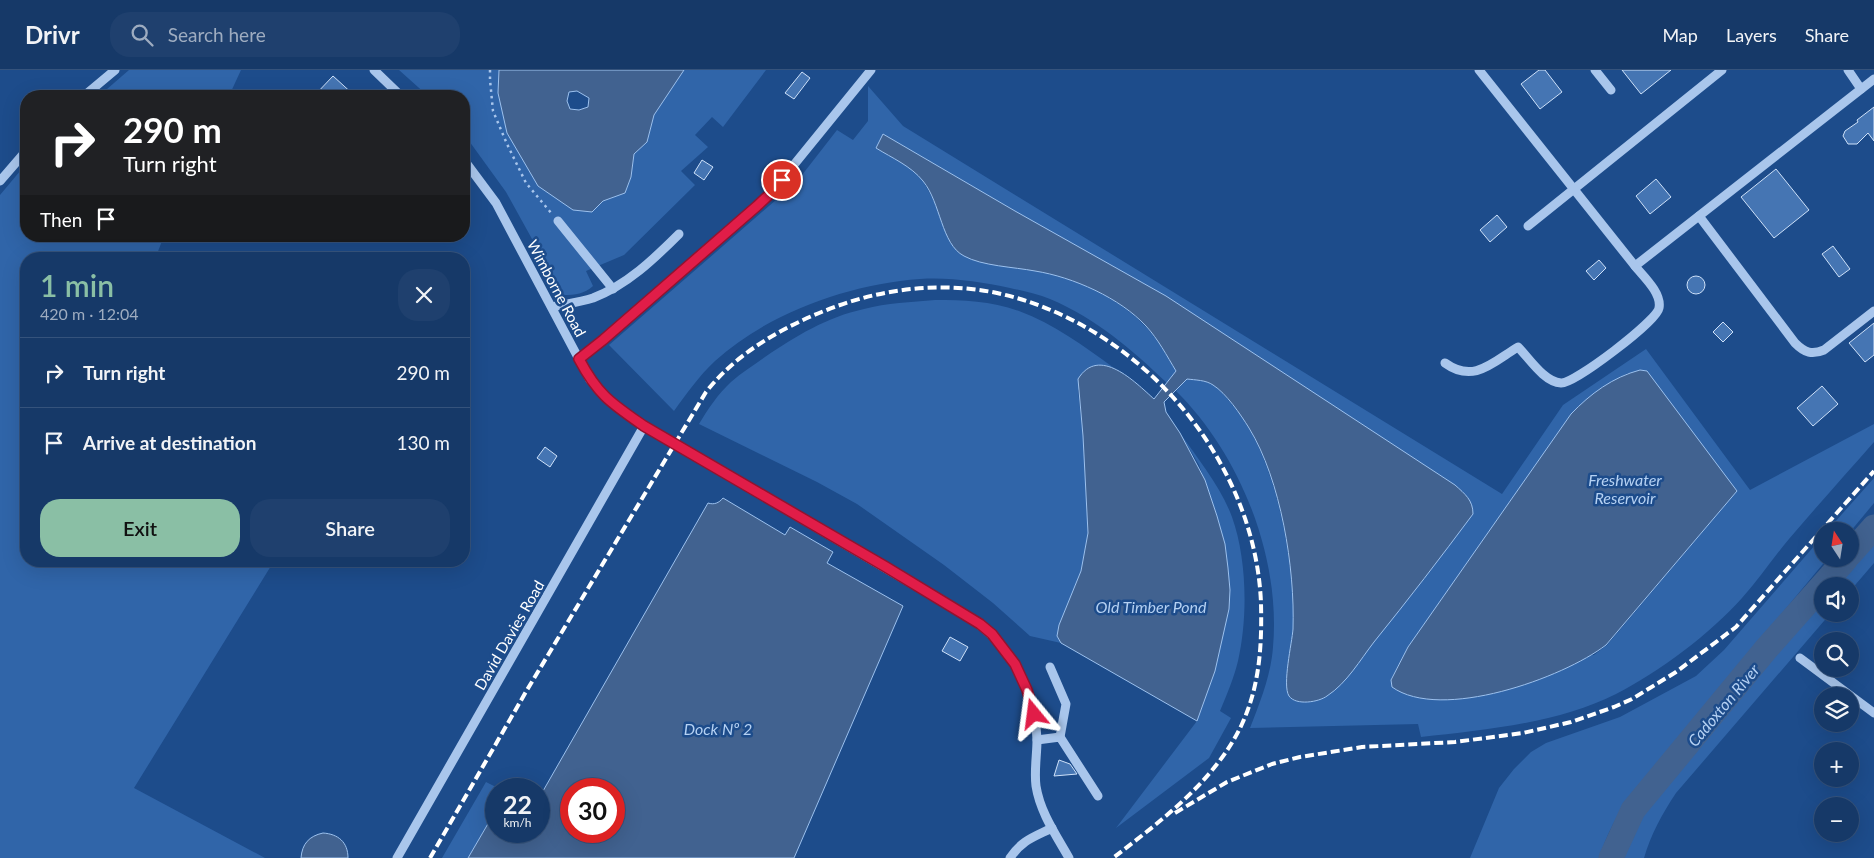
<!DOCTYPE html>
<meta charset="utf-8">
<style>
:root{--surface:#163968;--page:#1f406e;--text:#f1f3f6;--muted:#9eacc0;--line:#35537c;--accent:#8abfa5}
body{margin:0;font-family:Lato,sans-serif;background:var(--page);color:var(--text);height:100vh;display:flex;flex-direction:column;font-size:19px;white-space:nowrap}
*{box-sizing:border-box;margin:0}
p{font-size:16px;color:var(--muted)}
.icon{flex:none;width:28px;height:28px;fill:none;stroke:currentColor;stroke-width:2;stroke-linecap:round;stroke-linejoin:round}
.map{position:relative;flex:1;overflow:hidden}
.side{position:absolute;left:20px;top:182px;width:450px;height:315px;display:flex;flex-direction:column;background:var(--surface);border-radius:20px;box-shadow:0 5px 20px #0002,0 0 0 1px var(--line)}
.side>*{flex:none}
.top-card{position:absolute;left:20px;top:20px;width:450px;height:152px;border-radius:20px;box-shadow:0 5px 20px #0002,0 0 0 1px var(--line);background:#202124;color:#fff;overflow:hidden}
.needle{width:32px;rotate:348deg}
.tools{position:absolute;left:1814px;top:452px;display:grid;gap:10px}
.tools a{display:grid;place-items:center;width:45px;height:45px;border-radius:50%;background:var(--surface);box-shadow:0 5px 20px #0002,0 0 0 1px var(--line);font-size:25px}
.speed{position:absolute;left:485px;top:708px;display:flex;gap:10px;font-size:25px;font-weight:700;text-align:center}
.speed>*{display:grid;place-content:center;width:65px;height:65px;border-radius:50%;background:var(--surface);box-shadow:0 5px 20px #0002,0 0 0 1px var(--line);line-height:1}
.speed small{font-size:12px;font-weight:400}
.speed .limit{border:8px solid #d22;background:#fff;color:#111}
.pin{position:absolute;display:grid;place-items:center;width:42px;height:42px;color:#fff;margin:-21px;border:2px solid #fff;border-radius:50%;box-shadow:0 1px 5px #0007}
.me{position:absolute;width:55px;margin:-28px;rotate:344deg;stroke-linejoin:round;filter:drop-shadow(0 0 4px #0008)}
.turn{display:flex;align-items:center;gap:18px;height:105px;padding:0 20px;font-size:22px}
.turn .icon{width:65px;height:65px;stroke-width:2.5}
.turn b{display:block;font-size:35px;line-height:42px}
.then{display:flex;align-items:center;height:48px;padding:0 20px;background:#0003;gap:10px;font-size:19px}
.round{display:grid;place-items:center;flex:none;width:52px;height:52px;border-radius:20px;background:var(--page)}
.overview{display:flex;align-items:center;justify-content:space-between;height:85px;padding:0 20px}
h1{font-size:30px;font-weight:600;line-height:38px;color:var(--accent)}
.cta{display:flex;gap:10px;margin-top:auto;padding:10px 20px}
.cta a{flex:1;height:58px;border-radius:20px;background:var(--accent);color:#111;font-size:20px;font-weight:600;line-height:58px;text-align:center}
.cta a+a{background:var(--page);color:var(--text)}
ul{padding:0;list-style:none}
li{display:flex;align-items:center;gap:15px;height:70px;padding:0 20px;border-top:1px solid var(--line)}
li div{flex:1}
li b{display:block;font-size:19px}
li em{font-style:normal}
header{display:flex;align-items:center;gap:30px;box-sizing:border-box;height:70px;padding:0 25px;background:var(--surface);border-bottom:1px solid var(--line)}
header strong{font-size:24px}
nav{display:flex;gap:28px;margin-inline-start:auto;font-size:18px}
.search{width:350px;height:45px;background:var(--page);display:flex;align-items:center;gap:12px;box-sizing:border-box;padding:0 18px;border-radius:20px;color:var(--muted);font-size:19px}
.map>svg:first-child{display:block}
.green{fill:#3065a9;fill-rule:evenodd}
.water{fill:#416290;stroke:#9cc1ee;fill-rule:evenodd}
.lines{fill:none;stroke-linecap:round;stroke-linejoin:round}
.river{stroke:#416290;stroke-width:25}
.building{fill:#4575b3;stroke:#cee1f9}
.path{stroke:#a9c6ec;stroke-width:2.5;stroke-dasharray:2.5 4;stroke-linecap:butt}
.minor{stroke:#a9c6ec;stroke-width:9}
.rail{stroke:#fff;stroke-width:4;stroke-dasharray:9 4;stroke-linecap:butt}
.route-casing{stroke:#92132f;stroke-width:12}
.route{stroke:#e11d48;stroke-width:9}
.labels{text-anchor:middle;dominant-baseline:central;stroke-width:5;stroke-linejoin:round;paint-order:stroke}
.street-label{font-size:15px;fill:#fff;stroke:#1d4c8b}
.water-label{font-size:16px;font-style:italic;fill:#b5d1f3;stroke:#1d4c8b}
</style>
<header>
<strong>Drivr</strong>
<div class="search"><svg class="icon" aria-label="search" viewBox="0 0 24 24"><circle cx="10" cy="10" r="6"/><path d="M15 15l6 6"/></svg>Search here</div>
<nav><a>Map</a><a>Layers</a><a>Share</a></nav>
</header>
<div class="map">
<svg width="1874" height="788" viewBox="0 0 1874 788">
<rect width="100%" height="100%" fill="#1d4c8b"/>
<!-- green -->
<g class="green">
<polygon points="129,0 241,0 229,26 99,26"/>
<path d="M399,0H499L498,23L592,142L603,131L625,123L631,107L634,84L647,72L654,45L684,0H766L723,57L712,47L695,65L708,77L681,101L695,115L624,185L586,201L593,216C584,224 576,225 563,225L506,122L464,64V26H428Z"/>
<path d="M868,16L903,56L1502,424L1563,335L1646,279L1750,420L1874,354V372C1846,404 1817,436 1789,469C1773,488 1759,509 1742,528C1710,564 1659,602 1616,624C1559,653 1484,660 1421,667L1418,654L1250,658C1260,632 1271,605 1273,577C1281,487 1240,384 1176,321L1187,308C1195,310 1206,310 1213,315C1221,320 1228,330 1234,337C1277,388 1295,494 1293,559C1292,577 1289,595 1286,612L1410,527L1473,444L1015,141L883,64L923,111L964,186C989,193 1014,196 1039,201C1077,209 1119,228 1146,257C1158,270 1167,286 1176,301L1167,313C1131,279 1097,249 1050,229C1038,224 1023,221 1010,218C981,212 950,207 920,209C849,214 768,243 715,291C699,306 687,323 674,341L609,275L784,123L802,105L837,60L853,70L868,51ZM1628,303L1737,421L1607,575L1594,585L1391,609L1408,577L1571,344C1588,326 1606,315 1628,303Z"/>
<polygon points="26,94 26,166 164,166 155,189 26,189 26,491 274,491 134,718 265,788 0,788 0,125"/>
<path d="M935,230C963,230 992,231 1019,241C1054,254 1084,276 1114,298L1103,295L1078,320L1083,366L1088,463L1081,501L1057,566L1061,573L1030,566L993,533L944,495L857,434L817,412L699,354C708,339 718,324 731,312C742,302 754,295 765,287C796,266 827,247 864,239C887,233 911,232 935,230Z"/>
<path d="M1180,363C1198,389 1221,417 1232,447C1247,489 1248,547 1238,591C1234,608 1227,624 1220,641L1231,648L1209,688L1116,758L1197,651L1230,520L1225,474L1217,446L1199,395Z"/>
<polygon points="1874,408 1874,433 1850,462 1827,461"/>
<path d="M1822,467V489H1827L1632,724C1617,744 1607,764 1599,788H1470L1499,718L1514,699L1531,682L1546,673L1620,647L1696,606L1724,580Z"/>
<polygon points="1874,471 1874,493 1850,521 1850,516 1835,516"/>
<path d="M1822,531V544H1830L1676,723C1662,744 1651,764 1644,788H1624L1636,755L1656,725Z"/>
<polygon points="486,712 500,719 496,719 496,740 468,788 442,788"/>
</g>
<!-- water -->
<g class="water">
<path d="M499,0H684L654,45L647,72L634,84L631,107L625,123L603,131L592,142L573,140L538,116L507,63L498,23ZM577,21L589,28L588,37L579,40L570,39L567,31L569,22Z"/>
<path d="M883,64L1015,141L1166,226L1455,415C1465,424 1473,430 1473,444C1441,487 1408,530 1374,572C1360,590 1347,613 1327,626C1319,632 1296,636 1289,626C1282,615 1292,573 1293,559C1295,498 1281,410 1249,358C1241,345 1226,323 1213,315C1206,310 1195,310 1187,309L1164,332L1166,342L1180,363L1205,410L1217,446L1225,474L1228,498L1230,520L1229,539L1215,601L1197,651L1061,573L1057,566L1059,555L1081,501L1088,463L1083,366L1078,309C1099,275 1135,312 1154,329L1176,301C1167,286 1158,269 1146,256C1120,228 1073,207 1035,201C1014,197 982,196 964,186C941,174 941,133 923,111C911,96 892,88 876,78Z"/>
<path d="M1640,300L1647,301L1737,421L1606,575C1563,608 1441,652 1392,617L1391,610L1408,577L1571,344C1590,324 1613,307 1640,300Z"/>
<path d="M723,428L785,465L790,457L833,482L827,493L903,536L794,788H468L496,740V761H539V728L708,433C714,435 719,433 723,428ZM571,719H614V761H571Z"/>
<path d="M323,763C338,764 348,772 348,788H301C302,774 309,766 323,763Z"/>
</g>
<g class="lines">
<!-- river -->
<g class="river">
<polyline points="1850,484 1874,457"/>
<polyline points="1611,788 1633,740 1767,578 1846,489"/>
</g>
</g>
<!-- building -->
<g class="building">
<polygon points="1539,0 1545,0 1562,22 1540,39 1521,14"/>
<polygon points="1622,0 1671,0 1641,24"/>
<polygon points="802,2 810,8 794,29 785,23"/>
<polygon points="333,6 355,26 314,26"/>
<polygon points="1874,37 1874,71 1868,63 1857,74 1848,74 1843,66 1845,61 1858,52 1857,50"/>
<polygon points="702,90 713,97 704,110 694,103"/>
<polygon points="1776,99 1809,140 1774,168 1741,127"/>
<polygon points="1656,109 1671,127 1650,144 1636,126"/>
<polygon points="1497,145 1507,157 1490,172 1480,160"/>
<polygon points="1833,176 1850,199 1839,207 1822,184"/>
<polygon points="1599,190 1606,198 1594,210 1586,201"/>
<circle cx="1696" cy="215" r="9"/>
<polygon points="1723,252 1733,262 1723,272 1713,262"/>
<polygon points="1874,253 1874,285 1865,292 1849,273"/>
<polygon points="1822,316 1838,334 1813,356 1797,338"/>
<polygon points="545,377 557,386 550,397 537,388"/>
<polygon points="950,567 968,577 960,591 942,581"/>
<polygon points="1059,690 1070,694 1077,704 1054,706"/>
</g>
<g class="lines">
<!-- path -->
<polyline class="path" points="490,0 490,10 493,41 507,74 526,113 552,144"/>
<!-- minor -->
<g class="minor">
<polyline points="374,0 401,26"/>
<polyline points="1595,0 1611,20"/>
<polyline points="1848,0 1861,19"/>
<polyline points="84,26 115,0"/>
<path d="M464,90L496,133L590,310L613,334L644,356L970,548C1011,575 1035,621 1037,670C1037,685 1034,701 1036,716C1040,742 1056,765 1069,788"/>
<polyline points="0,111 26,81"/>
<path d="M1699,146L1795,273C1805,283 1812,285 1824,280L1874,241"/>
<polyline points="558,151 613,219"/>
<polyline points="1528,156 1722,0"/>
<polyline points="1635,196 1874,9"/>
<path d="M552,237C566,234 580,232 593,228C627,215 654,189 679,164"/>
<polyline points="579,289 603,270 771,123 871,0"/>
<path d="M1445,293C1474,314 1493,292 1518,277C1529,288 1544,312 1561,313C1574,314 1657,251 1659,238C1662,223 1643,206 1635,196L1479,0"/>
<polyline points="1800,588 1874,643"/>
<polyline points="1050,597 1066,634 1060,667"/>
<polyline points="1037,670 1060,667 1098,726"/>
<polyline points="397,788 644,356"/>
<path d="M1010,788C1022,770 1034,767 1052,758"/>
</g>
<!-- rail -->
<g class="rail">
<polyline points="1175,743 1227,712 1272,694 1300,687 1362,677 1455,672 1523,663 1571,652 1614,637 1632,629 1676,602 1736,557 1874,401"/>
<path d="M430,788L527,620L706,322C736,284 779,259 824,241C879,219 938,211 997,223C1139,254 1255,388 1261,533C1262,574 1260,615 1242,654C1216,710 1161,751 1113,788"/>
</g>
</g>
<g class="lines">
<defs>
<path id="route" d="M782,110L771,123L757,136L603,270L579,289C598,325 611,333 644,356L886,497L980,554L992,564L1015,594L1027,620L1034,644"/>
</defs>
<!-- route casing -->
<use href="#route" class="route-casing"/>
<!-- route -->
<use href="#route" class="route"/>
</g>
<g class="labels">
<!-- street labels -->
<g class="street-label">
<text transform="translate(557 218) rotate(62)">Wimborne Road</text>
<text transform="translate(509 565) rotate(-60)">David Davies Road</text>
</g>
<!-- water labels -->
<g class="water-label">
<text x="1625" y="409">Freshwater<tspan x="1625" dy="18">Reservoir</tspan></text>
<text x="1151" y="536">Old Timber Pond</text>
<text transform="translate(1723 635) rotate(-50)">Cadoxton River</text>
<text x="718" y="658">Dock Nº 2</text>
</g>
</g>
</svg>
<div class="tools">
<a><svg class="needle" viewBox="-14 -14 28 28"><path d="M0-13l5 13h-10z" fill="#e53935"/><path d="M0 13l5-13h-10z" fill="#9eacc0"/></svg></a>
<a><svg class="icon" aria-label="sound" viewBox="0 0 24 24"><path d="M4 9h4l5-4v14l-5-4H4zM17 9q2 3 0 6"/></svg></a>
<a><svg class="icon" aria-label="search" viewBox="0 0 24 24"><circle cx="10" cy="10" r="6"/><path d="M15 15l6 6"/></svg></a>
<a><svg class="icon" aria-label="layers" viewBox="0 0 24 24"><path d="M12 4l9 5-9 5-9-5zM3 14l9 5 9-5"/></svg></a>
<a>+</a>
<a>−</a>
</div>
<div class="speed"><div>22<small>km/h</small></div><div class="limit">30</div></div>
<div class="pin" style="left:782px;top:110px;background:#d93025"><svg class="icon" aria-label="arrive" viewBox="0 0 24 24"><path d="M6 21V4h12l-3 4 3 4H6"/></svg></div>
<svg class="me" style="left:1034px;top:644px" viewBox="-20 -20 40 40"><path d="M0-17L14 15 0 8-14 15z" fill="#e11d48" stroke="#fff" stroke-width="4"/></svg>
<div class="top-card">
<div class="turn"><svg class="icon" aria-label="right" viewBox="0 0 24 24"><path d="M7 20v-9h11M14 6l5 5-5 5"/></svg><div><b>290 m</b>Turn right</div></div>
<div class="then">Then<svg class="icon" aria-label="arrive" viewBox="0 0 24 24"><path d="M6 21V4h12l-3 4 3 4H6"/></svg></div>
</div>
<section class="side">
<div class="overview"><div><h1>1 min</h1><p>420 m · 12:04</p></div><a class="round"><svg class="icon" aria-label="close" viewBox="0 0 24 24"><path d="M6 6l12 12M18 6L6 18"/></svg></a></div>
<ul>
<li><svg class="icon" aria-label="right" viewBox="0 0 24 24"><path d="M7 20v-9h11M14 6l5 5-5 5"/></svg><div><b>Turn right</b></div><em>290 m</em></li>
<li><svg class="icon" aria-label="arrive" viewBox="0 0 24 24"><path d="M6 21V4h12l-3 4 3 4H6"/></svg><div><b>Arrive at destination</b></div><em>130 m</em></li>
</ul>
<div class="cta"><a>Exit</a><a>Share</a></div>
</section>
</div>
